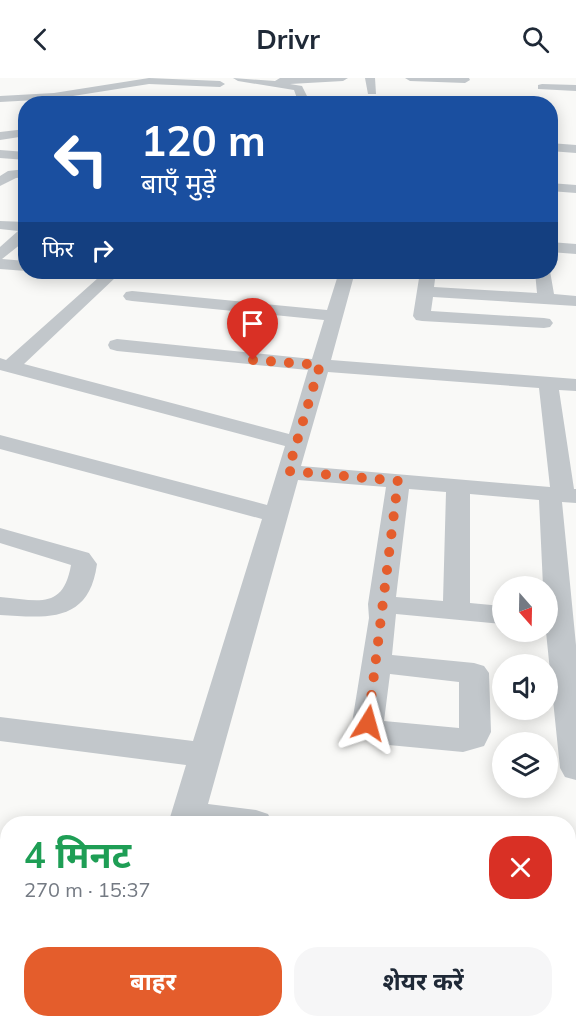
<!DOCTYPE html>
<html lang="hi">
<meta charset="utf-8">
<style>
:root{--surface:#fff;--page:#f6f6f7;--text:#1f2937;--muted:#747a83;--accent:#e45d2c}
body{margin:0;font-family:Mulish,"Noto Sans Devanagari",sans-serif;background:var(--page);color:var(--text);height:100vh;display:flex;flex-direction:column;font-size:22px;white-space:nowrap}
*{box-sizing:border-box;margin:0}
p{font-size:20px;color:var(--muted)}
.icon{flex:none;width:33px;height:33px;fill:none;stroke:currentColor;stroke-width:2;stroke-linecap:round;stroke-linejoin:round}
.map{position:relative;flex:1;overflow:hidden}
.details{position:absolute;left:0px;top:738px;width:576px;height:212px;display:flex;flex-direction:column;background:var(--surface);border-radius:24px 24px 0 0;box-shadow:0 3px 15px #0003}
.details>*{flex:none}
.banner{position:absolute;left:18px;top:18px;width:540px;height:183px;border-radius:24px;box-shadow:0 3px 15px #0003;background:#1a4fa0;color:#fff;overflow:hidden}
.needle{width:39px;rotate:160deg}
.fabs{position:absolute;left:492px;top:498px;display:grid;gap:12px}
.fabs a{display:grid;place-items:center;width:66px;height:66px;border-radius:50%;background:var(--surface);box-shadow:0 3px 15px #0003;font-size:30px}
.pin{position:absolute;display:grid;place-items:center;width:51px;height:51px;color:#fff;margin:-62px -26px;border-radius:50% 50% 50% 0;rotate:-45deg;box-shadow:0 0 6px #0007}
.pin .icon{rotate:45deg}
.me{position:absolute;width:66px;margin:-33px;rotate:8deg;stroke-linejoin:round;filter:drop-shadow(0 0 4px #0008)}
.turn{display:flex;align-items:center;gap:21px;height:126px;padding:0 24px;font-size:27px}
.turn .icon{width:78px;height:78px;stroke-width:2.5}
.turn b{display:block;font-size:42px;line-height:51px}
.then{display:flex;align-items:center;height:57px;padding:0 24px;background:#0003;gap:12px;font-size:22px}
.round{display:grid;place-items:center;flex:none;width:63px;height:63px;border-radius:24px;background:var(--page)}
.head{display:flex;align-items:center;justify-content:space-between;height:102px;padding:0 24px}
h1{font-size:36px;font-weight:700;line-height:45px;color:#1e9e55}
.button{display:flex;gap:12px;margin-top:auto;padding:12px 24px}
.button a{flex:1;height:69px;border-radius:24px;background:var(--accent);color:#fff;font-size:24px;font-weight:700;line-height:69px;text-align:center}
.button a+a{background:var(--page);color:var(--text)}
header{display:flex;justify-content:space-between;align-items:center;height:78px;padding:0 24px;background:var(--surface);font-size:27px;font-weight:700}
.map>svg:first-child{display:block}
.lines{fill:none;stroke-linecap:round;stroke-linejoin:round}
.minor{fill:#c2c7cb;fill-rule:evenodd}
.route{stroke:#e45d2c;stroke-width:10;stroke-dasharray:0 18}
</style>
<header><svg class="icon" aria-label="back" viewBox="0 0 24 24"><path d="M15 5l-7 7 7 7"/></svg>Drivr<svg class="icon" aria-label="search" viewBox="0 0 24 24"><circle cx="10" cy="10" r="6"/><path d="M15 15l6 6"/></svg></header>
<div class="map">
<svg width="576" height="949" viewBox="0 0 576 949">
<rect width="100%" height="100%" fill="#f9f9f7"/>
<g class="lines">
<!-- minor -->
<g class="minor">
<polygon points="149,0 220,3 225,6 220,9 149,6 54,21 0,24 0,18 54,15"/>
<polygon points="233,0 275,3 280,0 348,0 343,3 290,6 302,8 308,20 346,23 351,26 303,26 298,23 294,12 238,3"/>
<polygon points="365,0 375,0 376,16 368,16"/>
<polygon points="405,0 469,0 470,2 465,5 410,3"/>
<polygon points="542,6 576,7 576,13 538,11 538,7"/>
<path d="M230,19L253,26H131C145,16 180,20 197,22C207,22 219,20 230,19Z"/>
<polygon points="388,23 448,23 453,26 383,26"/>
<polygon points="26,51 26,58 0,62 0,54"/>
<polygon points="550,65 576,67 576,75 550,73"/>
<polygon points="0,72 26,74 26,82 0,80"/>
<polygon points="26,91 26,99 16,100 0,108 0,98 8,93"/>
<polygon points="550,105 576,107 576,115 550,113"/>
<polygon points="0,143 26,144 26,162 2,181 26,183 26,193 0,191 0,169 18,153 0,151"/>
<polygon points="550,164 576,166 576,176 550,174"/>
<polygon points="550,193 554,216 576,218 576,228 433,219 431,233 544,240 550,241 553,245 550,249 544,250 422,243 416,242 413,238 420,194 436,194 434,209 537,215 535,194"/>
<path d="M79,194H111L116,199L24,286L289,356L308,292L117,273L110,271L108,267L110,263L117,261L312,281L324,242L132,223L126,222L123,218L126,214L132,213L327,232L339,194H355L331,282L576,301V313L559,312L574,411H576V425L562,424L576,567V702L565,699L560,690L546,554L548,508H543L539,422L470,416V525L502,528V546L396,536L392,577L474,585L484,588L489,595L491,654L484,668L463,674L378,666L359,658L352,645L369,540L368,526L386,409L298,402L208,726L256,732L268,736L273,746H168L186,687L0,663V639L193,663L262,441L0,371V357L267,427L285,368L0,292V280L6,282L98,200L81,197ZM328,294L539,310L550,409L301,388ZM409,411L446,414L443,523L396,519ZM390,596L459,604V650L384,643Z"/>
<path d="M0,450L89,475L97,486C89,545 48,540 0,537V519C37,522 63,533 71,487L0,465Z"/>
<polygon points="568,767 576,768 576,798 568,797"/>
<polygon points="122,942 164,942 161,949 119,949"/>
</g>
</g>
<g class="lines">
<!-- route -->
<polyline class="route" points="253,282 320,287 288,393 398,403 368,645"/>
</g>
</svg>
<div class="fabs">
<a><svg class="needle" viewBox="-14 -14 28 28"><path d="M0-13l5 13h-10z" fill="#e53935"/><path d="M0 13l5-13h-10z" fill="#747a83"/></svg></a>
<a><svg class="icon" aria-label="sound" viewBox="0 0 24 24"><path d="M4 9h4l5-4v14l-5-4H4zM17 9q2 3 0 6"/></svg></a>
<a><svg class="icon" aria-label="layers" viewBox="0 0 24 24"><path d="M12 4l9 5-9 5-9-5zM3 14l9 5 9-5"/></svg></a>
</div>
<div class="pin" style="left:253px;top:282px;background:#d93025"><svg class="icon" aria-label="arrive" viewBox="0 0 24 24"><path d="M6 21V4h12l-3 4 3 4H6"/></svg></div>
<svg class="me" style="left:368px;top:645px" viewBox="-20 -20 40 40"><path d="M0-17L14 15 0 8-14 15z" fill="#e45d2c" stroke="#fff" stroke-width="4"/></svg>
<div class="banner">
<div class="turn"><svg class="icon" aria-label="left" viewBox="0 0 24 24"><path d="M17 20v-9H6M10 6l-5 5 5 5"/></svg><div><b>120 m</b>बाएँ मुड़ें</div></div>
<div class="then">फिर<svg class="icon" aria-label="right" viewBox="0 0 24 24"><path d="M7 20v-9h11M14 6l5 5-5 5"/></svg></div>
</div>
<section class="details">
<div class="head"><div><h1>4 मिनट</h1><p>270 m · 15:37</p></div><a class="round" style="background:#d93025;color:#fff"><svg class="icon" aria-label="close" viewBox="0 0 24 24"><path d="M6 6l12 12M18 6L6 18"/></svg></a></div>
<div class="button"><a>बाहर</a><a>शेयर करें</a></div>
</section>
</div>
